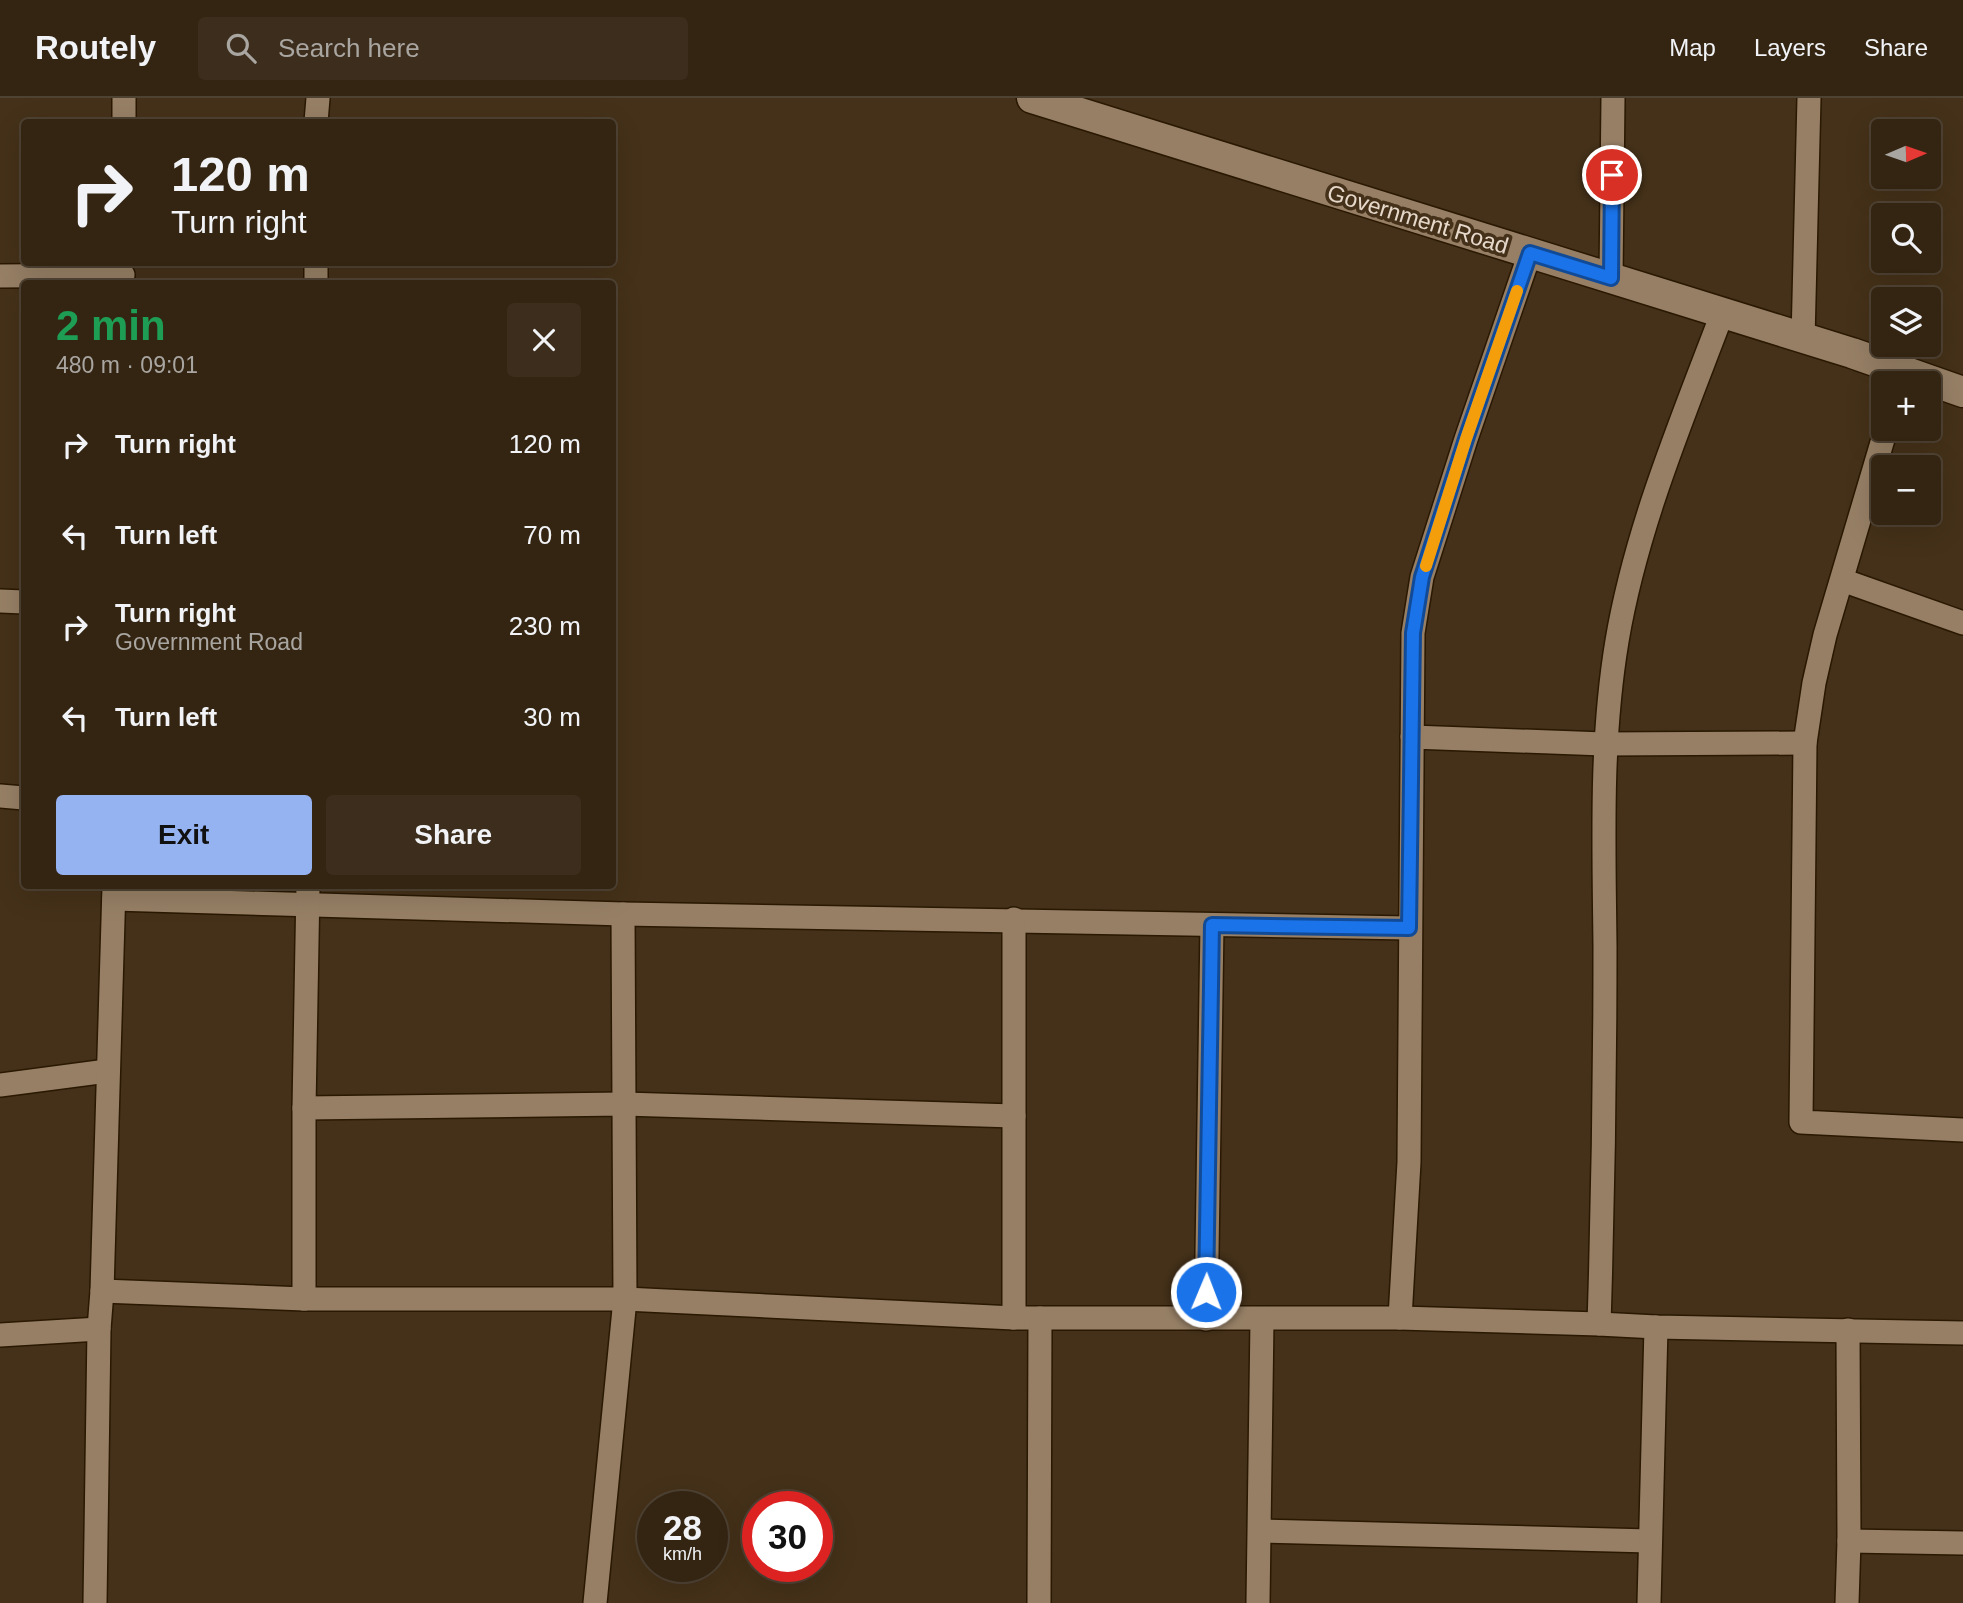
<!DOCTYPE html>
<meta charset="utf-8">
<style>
:root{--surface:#342513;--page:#3c2d1c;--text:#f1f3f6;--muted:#a9a5a0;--line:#4e4233;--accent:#95b2f1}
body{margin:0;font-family:Arial,sans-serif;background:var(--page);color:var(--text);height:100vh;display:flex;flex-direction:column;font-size:26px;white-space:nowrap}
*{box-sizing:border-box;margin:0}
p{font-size:23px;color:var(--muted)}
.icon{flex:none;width:38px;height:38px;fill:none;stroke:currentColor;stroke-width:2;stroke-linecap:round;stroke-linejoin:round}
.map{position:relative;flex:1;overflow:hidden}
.drawer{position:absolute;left:21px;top:182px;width:595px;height:609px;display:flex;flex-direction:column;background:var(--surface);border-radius:7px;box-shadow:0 7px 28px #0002,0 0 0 2px var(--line)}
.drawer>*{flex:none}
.banner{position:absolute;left:21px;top:21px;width:595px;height:147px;border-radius:7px;box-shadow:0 7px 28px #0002,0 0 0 2px var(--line);background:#342513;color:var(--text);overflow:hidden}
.needle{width:46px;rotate:88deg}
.buttons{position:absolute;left:1871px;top:21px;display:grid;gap:14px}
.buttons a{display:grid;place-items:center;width:70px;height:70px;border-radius:7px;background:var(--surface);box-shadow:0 7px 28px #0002,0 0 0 2px var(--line);font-size:35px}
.speed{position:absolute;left:637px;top:1393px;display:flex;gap:14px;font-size:35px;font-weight:700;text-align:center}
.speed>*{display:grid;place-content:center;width:91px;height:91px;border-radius:50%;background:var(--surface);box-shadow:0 7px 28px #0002,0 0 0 2px var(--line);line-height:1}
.speed small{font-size:18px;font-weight:400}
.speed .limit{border:10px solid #d22;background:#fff;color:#111}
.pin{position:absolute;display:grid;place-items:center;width:60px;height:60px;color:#fff;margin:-30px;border:4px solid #fff;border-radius:50%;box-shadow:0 2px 7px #0007}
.me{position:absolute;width:77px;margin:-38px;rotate:1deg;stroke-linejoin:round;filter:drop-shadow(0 0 5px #0008)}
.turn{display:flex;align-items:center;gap:24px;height:147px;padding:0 35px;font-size:32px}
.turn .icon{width:91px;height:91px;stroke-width:2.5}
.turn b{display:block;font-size:49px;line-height:60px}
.round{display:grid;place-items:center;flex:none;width:74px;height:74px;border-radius:7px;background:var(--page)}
.headline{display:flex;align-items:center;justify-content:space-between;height:119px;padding:0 35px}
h1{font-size:42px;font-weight:700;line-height:52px;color:#1e9e55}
.button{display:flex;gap:14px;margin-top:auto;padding:14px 35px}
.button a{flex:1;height:80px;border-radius:7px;background:var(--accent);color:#111;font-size:28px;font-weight:700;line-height:80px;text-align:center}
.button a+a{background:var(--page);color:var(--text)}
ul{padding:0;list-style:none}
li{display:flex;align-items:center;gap:21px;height:91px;padding:0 35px}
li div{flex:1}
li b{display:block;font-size:26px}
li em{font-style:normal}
header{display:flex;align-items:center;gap:42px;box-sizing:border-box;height:98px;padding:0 35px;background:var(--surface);border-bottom:2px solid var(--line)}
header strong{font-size:33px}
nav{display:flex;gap:38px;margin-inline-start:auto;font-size:24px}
.search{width:490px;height:63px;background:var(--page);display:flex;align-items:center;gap:18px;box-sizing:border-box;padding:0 24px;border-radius:7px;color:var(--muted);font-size:26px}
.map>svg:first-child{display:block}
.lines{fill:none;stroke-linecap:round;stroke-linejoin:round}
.minor-casing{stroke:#2a1802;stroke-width:26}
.tertiary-casing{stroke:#2a1802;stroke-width:33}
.minor{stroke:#967f65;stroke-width:23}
.tertiary{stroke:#967f65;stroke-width:30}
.route-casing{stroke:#114b97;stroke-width:18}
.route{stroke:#1a73e8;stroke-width:12}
.slow{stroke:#f59e0b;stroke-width:12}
.labels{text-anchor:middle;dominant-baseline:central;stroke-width:7;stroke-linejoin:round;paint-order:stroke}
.street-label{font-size:23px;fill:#e6d9cb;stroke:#453119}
</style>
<header>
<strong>Routely</strong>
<div class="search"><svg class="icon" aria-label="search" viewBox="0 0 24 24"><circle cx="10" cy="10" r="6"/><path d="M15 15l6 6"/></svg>Search here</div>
<nav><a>Map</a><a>Layers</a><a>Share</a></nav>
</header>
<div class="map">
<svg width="1963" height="1505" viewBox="0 0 1963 1505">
<rect width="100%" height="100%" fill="#453119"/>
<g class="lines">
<defs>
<g id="minor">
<polyline points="124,24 124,0"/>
<polyline points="316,24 318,0"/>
<polyline points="316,164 316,186"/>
<polyline points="0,178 123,177"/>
<polyline points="1611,180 1613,0"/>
<polyline points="1803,241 1809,0"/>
<polyline points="1886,331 1825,537 1814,585 1805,645 1801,1024 1963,1032"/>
<polyline points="1842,482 1963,525"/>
<polyline points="0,503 24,504"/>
<polyline points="1412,639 1604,646 1805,645"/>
<polyline points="0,698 24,700"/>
<polyline points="114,801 623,816 1409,830"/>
<polyline points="0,987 107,973"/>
<polyline points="304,1010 624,1006 1014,1018"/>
<polyline points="102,1193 304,1201 625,1201 1014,1220 1400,1220 1599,1226 1656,1229 1963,1235"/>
<polyline points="304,1201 304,1010 308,788"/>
<polyline points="1014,1220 1014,821"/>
<polyline points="1400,1220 1409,1064 1413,535 1422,479 1466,341 1530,155"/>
<polyline points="1206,1221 1212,827"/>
<path d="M1599,1226C1603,1100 1605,975 1605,849C1604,747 1600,645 1617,543C1636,430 1682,322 1722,216"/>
<polyline points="0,1237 99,1231"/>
<polyline points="1260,1433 1650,1443"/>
<polyline points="1849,1443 1963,1445"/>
<polyline points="95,1505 99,1231 102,1193 114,788"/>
<polyline points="595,1505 625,1201 623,816"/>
<polyline points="1039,1505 1040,1220"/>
<polyline points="1258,1505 1262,1222"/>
<polyline points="1649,1505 1656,1229"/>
<polyline points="1847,1505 1849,1443 1848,1232"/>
</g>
<polyline id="tertiary" points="1032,0 1852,255 1963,294"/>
</defs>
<!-- minor casing -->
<use href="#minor" class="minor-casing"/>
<!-- tertiary casing -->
<use href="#tertiary" class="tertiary-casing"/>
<!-- minor -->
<use href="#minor" class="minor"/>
<!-- tertiary -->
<use href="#tertiary" class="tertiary"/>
</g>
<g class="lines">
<defs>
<polyline id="route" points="1206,1194 1212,827 1409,830 1413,535 1422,479 1466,341 1530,155 1611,180 1612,77"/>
</defs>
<!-- route casing -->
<use href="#route" class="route-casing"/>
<!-- route -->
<use href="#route" class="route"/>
<!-- slow -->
<polyline class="slow" points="1426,468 1466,341 1517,193"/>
</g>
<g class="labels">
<!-- street labels -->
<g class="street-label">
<text transform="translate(1418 121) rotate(17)">Government Road</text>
</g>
</g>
</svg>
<div class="buttons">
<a><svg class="needle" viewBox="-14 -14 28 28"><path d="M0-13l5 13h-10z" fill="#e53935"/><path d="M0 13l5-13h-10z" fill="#a9a5a0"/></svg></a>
<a><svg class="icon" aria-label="search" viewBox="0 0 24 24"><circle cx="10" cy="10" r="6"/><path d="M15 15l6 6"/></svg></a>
<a><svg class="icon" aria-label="layers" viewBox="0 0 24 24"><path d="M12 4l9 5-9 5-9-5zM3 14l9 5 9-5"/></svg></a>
<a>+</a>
<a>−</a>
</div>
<div class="speed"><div>28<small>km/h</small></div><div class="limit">30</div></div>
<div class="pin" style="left:1612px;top:77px;background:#d93025"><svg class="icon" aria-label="arrive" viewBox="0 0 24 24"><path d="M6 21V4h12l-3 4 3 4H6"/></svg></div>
<svg class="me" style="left:1206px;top:1194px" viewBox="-20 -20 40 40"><circle r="17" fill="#1a73e8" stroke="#fff" stroke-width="3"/><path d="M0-11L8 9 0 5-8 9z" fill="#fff"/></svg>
<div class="banner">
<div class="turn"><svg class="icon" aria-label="right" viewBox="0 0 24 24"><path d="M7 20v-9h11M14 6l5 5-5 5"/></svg><div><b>120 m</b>Turn right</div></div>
</div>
<section class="drawer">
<div class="headline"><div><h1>2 min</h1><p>480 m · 09:01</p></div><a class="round"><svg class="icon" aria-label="close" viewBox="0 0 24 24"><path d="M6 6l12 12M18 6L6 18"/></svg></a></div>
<ul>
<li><svg class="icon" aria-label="right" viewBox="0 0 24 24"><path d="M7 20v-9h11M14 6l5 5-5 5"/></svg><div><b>Turn right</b></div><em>120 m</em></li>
<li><svg class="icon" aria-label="left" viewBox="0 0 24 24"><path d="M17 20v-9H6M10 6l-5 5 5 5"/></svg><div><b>Turn left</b></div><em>70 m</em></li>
<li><svg class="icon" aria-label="right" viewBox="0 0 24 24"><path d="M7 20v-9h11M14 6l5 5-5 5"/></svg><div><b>Turn right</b><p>Government Road</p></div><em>230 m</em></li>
<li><svg class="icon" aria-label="left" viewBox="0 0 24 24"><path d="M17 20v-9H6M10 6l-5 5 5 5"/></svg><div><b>Turn left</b></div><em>30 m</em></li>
</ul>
<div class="button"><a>Exit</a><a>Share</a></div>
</section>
</div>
